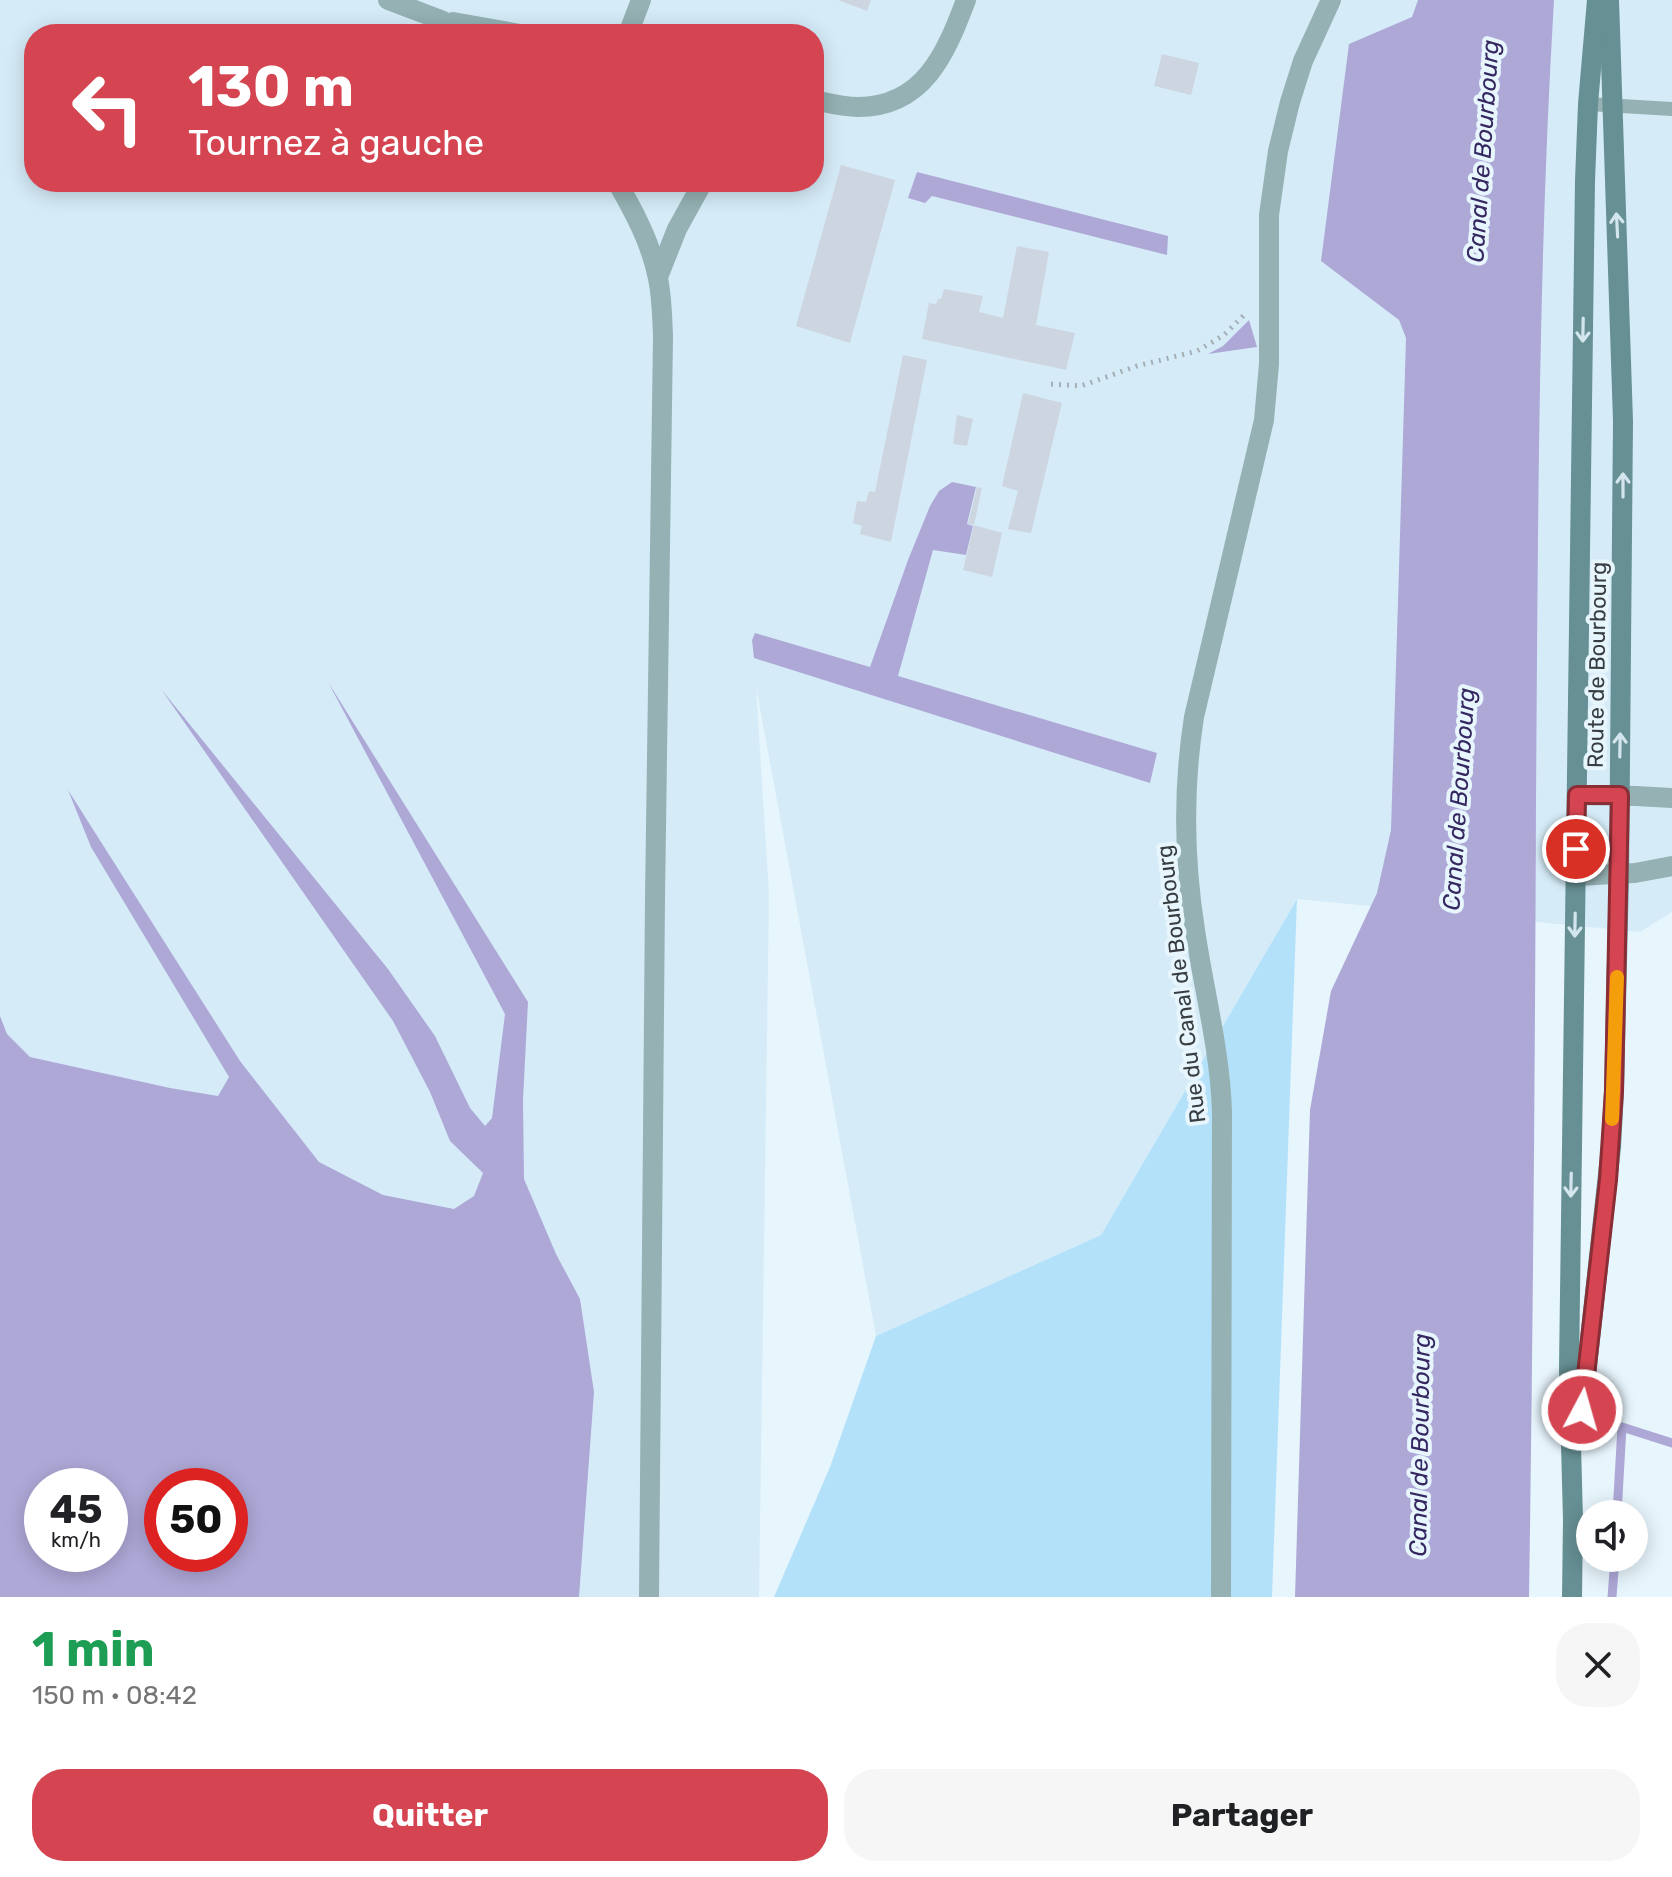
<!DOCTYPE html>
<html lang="fr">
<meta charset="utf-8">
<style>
:root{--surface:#fff;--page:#f6f6f6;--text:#202124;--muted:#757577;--accent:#d54551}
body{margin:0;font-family:Rubik,sans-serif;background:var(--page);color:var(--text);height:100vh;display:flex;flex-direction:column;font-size:30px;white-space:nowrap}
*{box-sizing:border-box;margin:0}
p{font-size:26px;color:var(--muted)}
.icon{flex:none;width:44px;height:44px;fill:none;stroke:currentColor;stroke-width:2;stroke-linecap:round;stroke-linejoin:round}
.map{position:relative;height:1597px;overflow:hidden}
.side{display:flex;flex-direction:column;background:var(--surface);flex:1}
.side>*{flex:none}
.top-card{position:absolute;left:24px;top:24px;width:800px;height:168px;border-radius:32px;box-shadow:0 4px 20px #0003;background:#d54551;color:#fff;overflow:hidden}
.tools{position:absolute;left:1576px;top:1500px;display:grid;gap:16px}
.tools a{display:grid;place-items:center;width:72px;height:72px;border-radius:50%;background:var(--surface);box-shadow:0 4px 20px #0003;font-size:40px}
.speed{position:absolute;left:24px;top:1468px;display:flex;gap:16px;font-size:40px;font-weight:700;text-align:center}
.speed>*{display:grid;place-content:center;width:104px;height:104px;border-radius:50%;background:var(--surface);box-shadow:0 4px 20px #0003;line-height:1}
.speed small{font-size:20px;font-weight:400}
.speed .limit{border:12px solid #d22;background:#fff;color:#111}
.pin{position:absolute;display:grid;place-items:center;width:68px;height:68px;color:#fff;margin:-34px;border:4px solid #fff;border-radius:50%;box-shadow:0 2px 8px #0007}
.me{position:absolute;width:88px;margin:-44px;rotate:6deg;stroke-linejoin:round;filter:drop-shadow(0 0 6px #0008)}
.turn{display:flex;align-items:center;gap:28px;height:168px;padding:0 32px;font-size:36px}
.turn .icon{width:104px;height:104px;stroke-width:2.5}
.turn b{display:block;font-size:56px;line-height:68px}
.round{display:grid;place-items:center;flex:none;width:84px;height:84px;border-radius:32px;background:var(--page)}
.head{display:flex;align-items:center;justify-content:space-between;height:136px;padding:0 32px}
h1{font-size:48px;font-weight:700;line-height:60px;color:#1e9e55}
.primary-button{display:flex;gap:16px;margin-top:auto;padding:16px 32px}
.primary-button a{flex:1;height:92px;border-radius:32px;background:var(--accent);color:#fff;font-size:32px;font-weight:700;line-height:92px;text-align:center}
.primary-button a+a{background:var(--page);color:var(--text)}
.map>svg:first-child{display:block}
.built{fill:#d5ecf8;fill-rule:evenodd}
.green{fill:#b4e1fa}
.water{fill:#aea8d7;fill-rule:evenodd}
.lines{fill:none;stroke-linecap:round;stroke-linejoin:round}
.stream{stroke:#aea8d7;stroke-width:9}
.building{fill:#cdd5e1}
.path{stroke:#a4afb5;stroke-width:5;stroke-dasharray:2 6;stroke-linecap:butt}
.service{stroke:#95b1b3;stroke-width:14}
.minor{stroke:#95b1b3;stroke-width:20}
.tertiary{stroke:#95b1b3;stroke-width:20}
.secondary{stroke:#669094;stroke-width:20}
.oneway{stroke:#d4e6ed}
.route-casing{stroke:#8a2d35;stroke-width:20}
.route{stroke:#d54551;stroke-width:14}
.slow{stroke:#f59e0b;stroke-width:14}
.labels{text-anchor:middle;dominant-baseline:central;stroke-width:8;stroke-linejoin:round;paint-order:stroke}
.street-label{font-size:22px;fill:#373d40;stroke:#e7f5fd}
.water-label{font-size:24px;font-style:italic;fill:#352760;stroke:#e7f5fd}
</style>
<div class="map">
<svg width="1672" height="1597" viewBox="0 0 1672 1597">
<rect width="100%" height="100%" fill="#e7f5fd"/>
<!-- built -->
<path class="built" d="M0,0H1672V912L1640,932L1297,899L1101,1235L876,1336L756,687L769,894L759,1597H0ZM34,34H814V182H34ZM42,1486H110V1554H42ZM162,1486H230V1554H162Z"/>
<!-- green -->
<polygon class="green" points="1297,899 1272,1597 774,1597 830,1467 876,1336 1101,1235"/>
<!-- water -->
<g class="water">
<path d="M1418,0H1554C1538,267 1538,535 1536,802C1535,1067 1533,1332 1529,1597H1295L1310,1110L1331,991L1377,893L1391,830L1406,338L1399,320L1321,261L1349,44L1412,17Z"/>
<polygon points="917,172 1168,236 1167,255 932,196 925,203 908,198"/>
<polygon points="1249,320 1257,347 1208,354 1223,346"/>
<polygon points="952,482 976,487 967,524 973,526 966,555 933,550 898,676 1157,753 1150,783 754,658 752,640 755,633 870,667 908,560 930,506 939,491"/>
<path d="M328,682L528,1002L523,1100L524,1179L556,1254L580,1299L594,1392L579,1597H0V1016L7,1034L30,1057L170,1088L218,1096L229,1077L91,847L68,790L240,1061L319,1162L383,1195L454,1209L474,1196L483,1173L450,1141L430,1092L393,1021L161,689L388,969L435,1036L470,1108L485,1126L492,1118L505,1014ZM42,1486H110V1554H42ZM230,1486V1554H162V1486Z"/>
</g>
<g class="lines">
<!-- stream -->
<g class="stream">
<polyline points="1617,1514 1622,1427 1672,1443"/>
<polyline points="1612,1597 1615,1558"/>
</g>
</g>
<!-- building -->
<g class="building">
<polygon points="838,0 871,0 867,11"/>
<polygon points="1162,54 1199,63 1191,95 1154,86"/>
<polygon points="841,165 895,180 850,343 796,326"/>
<polygon points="1017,246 1049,252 1036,325 1075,333 1066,370 922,339 929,303 936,304 938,299 941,299 944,289 983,296 979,312 1003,318"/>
<polygon points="903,355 927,360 891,542 860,534 862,526 853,523 857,501 866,502 869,491 875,492"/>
<polygon points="1023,393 1062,403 1031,533 1008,529 1018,491 1002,486"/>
<polygon points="957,415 973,419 967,446 953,444"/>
<polygon points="977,487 982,488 974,525 968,524"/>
<polygon points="974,525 1002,533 992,577 963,570"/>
</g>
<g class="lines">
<!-- path -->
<polyline class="path" points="1051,384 1081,386 1137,366 1197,351 1224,335 1245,314"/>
<!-- service -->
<polyline class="service" points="1588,104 1672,109"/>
<!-- minor -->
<g class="minor">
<polyline points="388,0 441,20 467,34"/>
<polyline points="453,22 520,34"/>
<polyline points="628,34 641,0"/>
<path d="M814,100C828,103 843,107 858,107C924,107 946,53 966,0"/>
<path d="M617,182C633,210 650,241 657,274C662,294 662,315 663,336L655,898L649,1597"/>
<polyline points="658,277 677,229 703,182"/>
<path d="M1221,1597L1222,1112C1220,1050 1204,991 1195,930C1184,860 1183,787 1194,717L1264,420L1269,364V215L1278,151L1290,102L1303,61L1331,0"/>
</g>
<!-- tertiary -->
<g class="tertiary">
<polyline points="1577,795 1636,796 1672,798"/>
<polyline points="1576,876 1635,873 1672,866"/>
</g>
<!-- secondary -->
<g class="secondary">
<polyline points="1581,1421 1611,1147 1614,1091 1619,875 1623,421 1609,0"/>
<polyline points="1572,1597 1573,1520 1569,1369 1585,181 1588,104 1597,0"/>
</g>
</g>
<!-- one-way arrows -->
<defs><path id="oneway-shaft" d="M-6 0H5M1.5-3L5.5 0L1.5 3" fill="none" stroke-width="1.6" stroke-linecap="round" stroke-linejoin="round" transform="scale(2)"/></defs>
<g class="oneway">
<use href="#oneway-shaft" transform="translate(1617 225) rotate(-93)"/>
<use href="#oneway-shaft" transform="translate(1583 330) rotate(91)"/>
<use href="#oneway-shaft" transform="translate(1623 485) rotate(-90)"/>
<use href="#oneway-shaft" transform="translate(1620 745) rotate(-89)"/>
<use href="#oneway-shaft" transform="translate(1575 925) rotate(91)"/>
<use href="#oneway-shaft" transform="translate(1571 1185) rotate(91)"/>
</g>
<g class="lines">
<defs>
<polyline id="route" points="1576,849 1577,795 1620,795 1614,1091 1608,1180 1582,1410"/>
</defs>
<!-- route casing -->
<use href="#route" class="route-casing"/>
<!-- route -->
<use href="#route" class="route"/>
<!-- slow -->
<polyline class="slow" points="1612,1119 1617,977"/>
</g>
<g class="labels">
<!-- street labels -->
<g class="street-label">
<text transform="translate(1597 665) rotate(-89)">Route de Bourbourg</text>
<text transform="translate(1181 984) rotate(-97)">Rue du Canal de Bourbourg</text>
</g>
<!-- water labels -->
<g class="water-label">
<text transform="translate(1483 151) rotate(-86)">Canal de Bourbourg</text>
<text transform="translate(1459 799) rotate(-86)">Canal de Bourbourg</text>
<text transform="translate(1420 1445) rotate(-89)">Canal de Bourbourg</text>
</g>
</g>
</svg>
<div class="tools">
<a><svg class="icon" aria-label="sound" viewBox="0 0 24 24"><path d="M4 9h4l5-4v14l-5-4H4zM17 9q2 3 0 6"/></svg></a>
</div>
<div class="speed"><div>45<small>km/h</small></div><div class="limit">50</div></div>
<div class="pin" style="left:1576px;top:849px;background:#d93025"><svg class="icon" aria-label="arrive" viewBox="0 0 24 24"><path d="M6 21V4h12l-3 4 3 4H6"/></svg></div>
<svg class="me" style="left:1582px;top:1410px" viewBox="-20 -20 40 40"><circle r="17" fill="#d54551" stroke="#fff" stroke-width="3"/><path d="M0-11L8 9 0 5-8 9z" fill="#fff"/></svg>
<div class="top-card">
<div class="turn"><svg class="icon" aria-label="left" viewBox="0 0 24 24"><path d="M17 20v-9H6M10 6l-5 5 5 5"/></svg><div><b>130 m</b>Tournez à gauche</div></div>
</div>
</div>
<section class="side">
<div class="head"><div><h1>1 min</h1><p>150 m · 08:42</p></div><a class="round"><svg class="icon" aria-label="close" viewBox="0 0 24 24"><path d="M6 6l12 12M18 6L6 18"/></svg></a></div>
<div class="primary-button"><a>Quitter</a><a>Partager</a></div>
</section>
